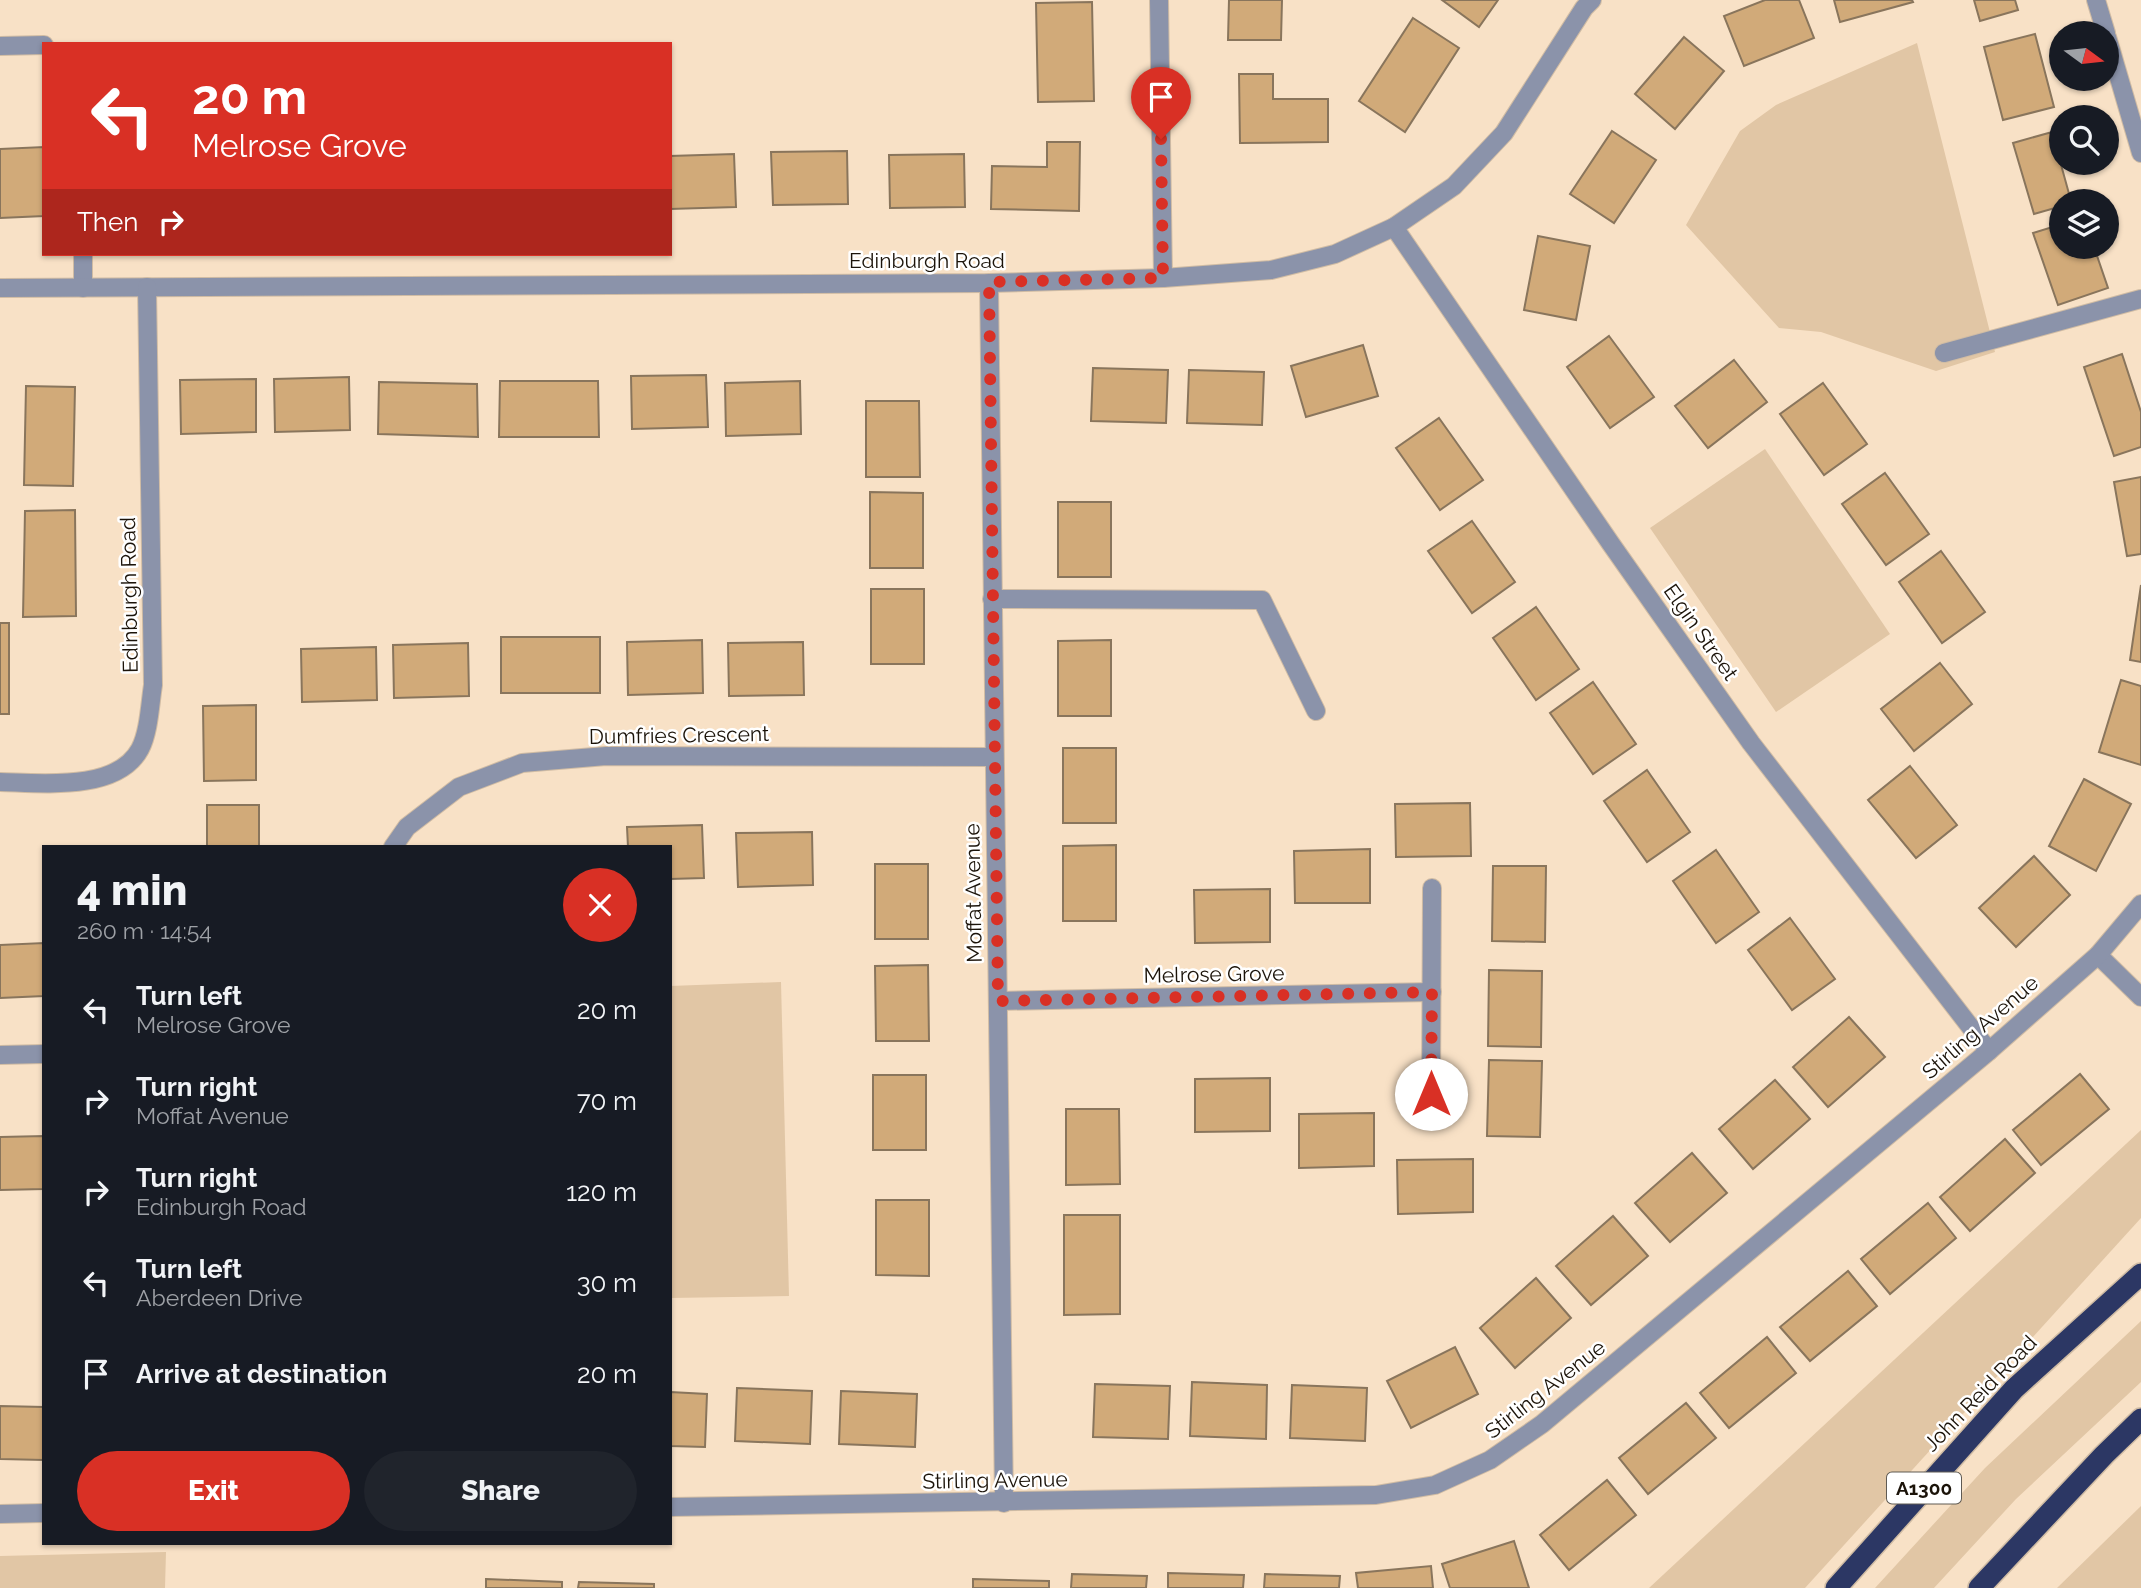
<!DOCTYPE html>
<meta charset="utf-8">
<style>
:root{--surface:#171b24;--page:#20242c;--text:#f1f3f6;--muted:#9ea1a6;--accent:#d93025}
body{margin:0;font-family:Raleway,sans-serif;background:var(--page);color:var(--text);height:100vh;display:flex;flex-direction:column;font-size:26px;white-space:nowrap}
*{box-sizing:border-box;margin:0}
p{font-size:23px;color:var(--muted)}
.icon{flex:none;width:38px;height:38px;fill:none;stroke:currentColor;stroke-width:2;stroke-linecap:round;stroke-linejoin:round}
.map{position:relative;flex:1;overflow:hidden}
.panel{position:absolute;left:42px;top:845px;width:630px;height:700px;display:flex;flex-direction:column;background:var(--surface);border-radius:0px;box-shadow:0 2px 5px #0004}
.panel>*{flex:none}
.hud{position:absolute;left:42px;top:42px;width:630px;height:214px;border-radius:0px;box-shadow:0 2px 5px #0004;background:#d93025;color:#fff;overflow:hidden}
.needle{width:46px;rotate:105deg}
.controls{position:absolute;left:2049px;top:21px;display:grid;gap:14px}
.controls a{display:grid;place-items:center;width:70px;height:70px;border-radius:50%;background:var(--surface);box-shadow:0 2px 5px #0004;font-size:35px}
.pin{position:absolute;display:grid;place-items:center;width:60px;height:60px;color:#fff;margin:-72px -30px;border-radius:50% 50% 50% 0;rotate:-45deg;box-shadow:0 0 7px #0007}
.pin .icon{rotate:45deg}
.me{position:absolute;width:77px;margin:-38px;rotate:0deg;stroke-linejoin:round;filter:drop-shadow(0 0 5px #0008)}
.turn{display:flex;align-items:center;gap:24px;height:147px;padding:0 35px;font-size:32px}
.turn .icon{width:91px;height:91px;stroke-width:2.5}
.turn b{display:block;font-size:49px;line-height:60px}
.then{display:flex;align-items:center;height:66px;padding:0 35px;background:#0003;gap:14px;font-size:26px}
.round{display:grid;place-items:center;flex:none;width:74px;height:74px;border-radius:37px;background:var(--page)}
.head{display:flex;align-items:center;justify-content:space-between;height:119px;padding:0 35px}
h1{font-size:42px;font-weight:800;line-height:52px}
.action{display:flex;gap:14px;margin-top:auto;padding:14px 35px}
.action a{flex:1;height:80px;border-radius:42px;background:var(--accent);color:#fff;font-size:28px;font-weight:800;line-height:80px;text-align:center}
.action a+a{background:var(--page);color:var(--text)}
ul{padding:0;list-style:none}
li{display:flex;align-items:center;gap:21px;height:91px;padding:0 35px}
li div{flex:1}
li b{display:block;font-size:26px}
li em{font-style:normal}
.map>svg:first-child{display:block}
.green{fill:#e1c6a5}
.building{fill:#d1aa79;stroke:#89755c;stroke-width:2}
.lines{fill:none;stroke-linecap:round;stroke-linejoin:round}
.minor-casing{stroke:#d0bca4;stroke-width:20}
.highway-casing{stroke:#d0bca4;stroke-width:24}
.minor{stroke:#8b93aa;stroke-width:18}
.highway{stroke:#2c3764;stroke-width:21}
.route{stroke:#d93025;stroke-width:12;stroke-dasharray:0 21.6}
.labels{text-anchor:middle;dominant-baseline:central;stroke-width:5;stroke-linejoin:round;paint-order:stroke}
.shield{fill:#fff;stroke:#5f5a53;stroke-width:2}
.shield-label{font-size:19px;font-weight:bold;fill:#1b1309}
.street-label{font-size:21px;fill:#1b1309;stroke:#fff}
</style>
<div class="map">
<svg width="2141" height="1588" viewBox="0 0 2141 1588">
<rect width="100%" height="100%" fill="#f8e1c6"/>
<!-- green -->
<g class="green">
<polygon points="1917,43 1995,352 1936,371 1821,332 1779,328 1686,225 1740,131 1776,105"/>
<polygon points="1765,449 1890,634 1776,712 1650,528"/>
<polygon points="781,982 789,1296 670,1298 670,986"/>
<polygon points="2141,1130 2141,1218 1805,1588 1649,1588"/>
<polygon points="2141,1321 2141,1382 2016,1499 1934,1588 1875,1588 1985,1468"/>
<polygon points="2141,1506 2141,1588 2057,1588"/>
<polygon points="166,1552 165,1588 0,1588 0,1556"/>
</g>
<!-- building -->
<g class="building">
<polygon points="1229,0 1282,0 1281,40 1228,40"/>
<polygon points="1442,0 1498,0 1479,27"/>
<polygon points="1765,0 1799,0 1814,38 1744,66 1724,16"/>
<polygon points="1834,0 1912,0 1913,2 1840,22"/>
<polygon points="1974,0 2015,0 2018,10 1980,21"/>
<polygon points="1092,2 1094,101 1038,102 1036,3"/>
<polygon points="1413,18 1459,48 1405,132 1359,101"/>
<polygon points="2035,34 2054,107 2003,120 1984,47"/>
<polygon points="1684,37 1724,71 1675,129 1635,94"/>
<polygon points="1239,74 1273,74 1273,99 1328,99 1328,142 1240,143"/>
<polygon points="1612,131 1656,160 1614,223 1570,194"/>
<polygon points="2052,132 2071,201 2062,201 2062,206 2034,214 2013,143"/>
<polygon points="1047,142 1080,142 1079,211 991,209 992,166 1047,167"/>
<polygon points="44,147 44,216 0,218 0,149"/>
<polygon points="847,151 848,204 773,205 771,152"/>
<polygon points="734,154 736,207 670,209 670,156"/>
<polygon points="964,154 965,207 890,208 889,155"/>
<polygon points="2062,224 2062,247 2094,247 2108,288 2058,305 2033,233"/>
<polygon points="1538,236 1590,246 1576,320 1524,310"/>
<polygon points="1609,336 1654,397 1610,428 1567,367"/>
<polygon points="1363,345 1378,396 1306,417 1291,366"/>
<polygon points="2122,354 2141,412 2141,447 2114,456 2084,367"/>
<polygon points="1734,360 1767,402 1708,448 1675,406"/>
<polygon points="1093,368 1168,370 1166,423 1091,421"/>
<polygon points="1189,370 1264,372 1262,425 1187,423"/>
<polygon points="706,375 708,427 632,429 631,376"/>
<polygon points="349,377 350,430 275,432 274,379"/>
<polygon points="256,379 256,432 181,434 180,380"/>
<polygon points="500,381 598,381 599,437 499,437"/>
<polygon points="800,381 801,434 726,436 725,383"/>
<polygon points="379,382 477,384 478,437 378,434"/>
<polygon points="1823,383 1867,444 1824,475 1780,414"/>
<polygon points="26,386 75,387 73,486 24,485"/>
<polygon points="866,401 919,401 920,477 866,477"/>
<polygon points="1439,418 1483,480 1440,510 1396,448"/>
<polygon points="1885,473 1929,534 1886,565 1842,504"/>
<polygon points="2141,477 2141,554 2127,556 2114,482"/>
<polygon points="870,492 923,493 923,568 870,568"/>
<rect x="1058" y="502" width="53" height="75"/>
<polygon points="75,510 76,616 23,617 25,511"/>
<polygon points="1472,521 1515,582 1472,613 1428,551"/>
<polygon points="1941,551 1985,612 1942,643 1899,582"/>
<polygon points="2141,585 2141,662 2130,660"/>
<rect x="871" y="589" width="53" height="75"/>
<polygon points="1536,607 1579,669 1536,700 1493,638"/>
<rect x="0" y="623" width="9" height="91"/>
<rect x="501" y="637" width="99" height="56"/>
<polygon points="702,640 703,693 628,695 627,642"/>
<polygon points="1111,640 1111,716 1058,716 1058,641"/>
<polygon points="803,642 804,695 729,696 728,643"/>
<polygon points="468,643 469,696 394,698 393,645"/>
<polygon points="376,647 377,700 302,702 301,649"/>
<polygon points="1940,663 1972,704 1914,751 1881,709"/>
<polygon points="2121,680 2141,686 2141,765 2099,752"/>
<polygon points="1593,682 1636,744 1593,774 1550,713"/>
<polygon points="256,705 256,780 204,781 203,706"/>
<rect x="1063" y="748" width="53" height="75"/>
<polygon points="1910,766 1957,825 1916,858 1868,800"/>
<polygon points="1647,770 1690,832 1647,862 1604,801"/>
<polygon points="2084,779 2131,804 2096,871 2049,846"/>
<polygon points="1470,803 1471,856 1396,857 1395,804"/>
<rect x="207" y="805" width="52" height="42"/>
<polygon points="702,825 704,878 670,879 670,847 628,847 627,827"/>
<polygon points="812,832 813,885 738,887 736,833"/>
<polygon points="1116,845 1116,921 1063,921 1063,846"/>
<polygon points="1370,849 1370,903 1295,903 1294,851"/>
<polygon points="1716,850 1759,912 1716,943 1673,881"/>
<polygon points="2034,856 2070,895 2016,947 1979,908"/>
<rect x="875" y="864" width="53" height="75"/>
<polygon points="1493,866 1546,866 1545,942 1492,941"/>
<polygon points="1270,889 1270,942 1195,943 1194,890"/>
<polygon points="1790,918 1835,979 1792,1010 1748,950"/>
<polygon points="44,943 44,996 0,998 0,945"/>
<polygon points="928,965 929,1041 876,1041 875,966"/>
<polygon points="1489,970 1542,971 1541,1047 1488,1046"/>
<polygon points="1849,1017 1885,1057 1828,1107 1793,1067"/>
<polygon points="1489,1060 1542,1061 1540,1137 1487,1136"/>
<polygon points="2080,1074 2109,1109 2041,1165 2013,1130"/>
<rect x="873" y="1075" width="53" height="75"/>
<polygon points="1270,1078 1270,1131 1195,1132 1195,1079"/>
<polygon points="1775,1080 1810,1119 1753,1169 1719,1129"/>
<polygon points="1066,1109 1119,1109 1120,1184 1066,1185"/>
<polygon points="1374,1113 1374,1166 1299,1168 1299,1114"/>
<polygon points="44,1136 44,1189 0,1190 0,1137"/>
<polygon points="2005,1139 2035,1173 1970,1231 1940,1197"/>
<polygon points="1692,1153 1727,1193 1670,1242 1635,1203"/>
<polygon points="1473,1159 1473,1212 1398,1214 1397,1160"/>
<polygon points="876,1200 929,1200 929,1276 876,1275"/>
<polygon points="1928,1203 1956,1238 1890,1294 1861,1259"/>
<polygon points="1064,1215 1120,1215 1120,1314 1064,1315"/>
<polygon points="1613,1216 1648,1256 1591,1305 1556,1266"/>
<polygon points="1848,1271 1877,1306 1810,1361 1780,1327"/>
<polygon points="1536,1278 1571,1318 1515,1368 1480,1328"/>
<polygon points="1767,1337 1796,1373 1729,1428 1700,1393"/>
<polygon points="1455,1347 1478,1394 1411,1428 1387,1381"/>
<polygon points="1192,1382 1267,1385 1266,1439 1190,1436"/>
<polygon points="1095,1384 1170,1386 1168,1439 1093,1437"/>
<polygon points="1292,1385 1367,1388 1365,1441 1290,1438"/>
<polygon points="737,1388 812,1391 810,1444 735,1441"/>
<polygon points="841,1391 917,1394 915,1447 839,1444"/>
<polygon points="670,1392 707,1394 705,1447 670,1446"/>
<polygon points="1686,1403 1716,1438 1648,1494 1619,1458"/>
<polygon points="0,1406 44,1407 44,1460 0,1459"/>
<polygon points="1607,1480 1636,1515 1569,1570 1540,1535"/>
<polygon points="1514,1541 1529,1588 1450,1588 1442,1564"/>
<polygon points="1431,1566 1433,1588 1358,1588 1356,1573"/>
<polygon points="1168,1573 1244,1575 1243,1588 1168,1588"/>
<polygon points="1072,1574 1147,1576 1146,1588 1071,1588"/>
<polygon points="1265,1574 1340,1576 1339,1588 1264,1588"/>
<polygon points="486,1579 562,1582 562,1588 486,1588"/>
<polygon points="973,1579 1049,1581 1049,1588 973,1588"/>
<polygon points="579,1582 654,1584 654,1588 578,1588"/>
</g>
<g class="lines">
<defs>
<g id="minor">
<polyline points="1159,0 1163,278"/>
<polyline points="2096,0 2106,33"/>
<polyline points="2107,37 2141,153"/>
<polyline points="0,46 44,45"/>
<polyline points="1394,227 1611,544 1751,743 1989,1051"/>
<polyline points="83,254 83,288"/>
<polyline points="989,283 1004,1503"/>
<polyline points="0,288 989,283 1163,278 1271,270 1335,254 1394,227 1454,186 1504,133 1584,8 1592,0"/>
<polyline points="1944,353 2141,299"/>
<polyline points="992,599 1262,600 1316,711"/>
<path d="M0,782C41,783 117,792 140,749C149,732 150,704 153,685L147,287"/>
<polyline points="393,847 407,827 459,787 522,763 606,756 994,757"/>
<polyline points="2098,955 2141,997"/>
<polyline points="998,1001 1432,992"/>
<polyline points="0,1055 44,1054"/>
<polyline points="1431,1094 1432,888"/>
<polyline points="670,1507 1376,1495 1435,1485 1490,1460 1542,1424 1989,1051 2098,955 2141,904"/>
<polyline points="0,1514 44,1513"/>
</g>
<g id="highway">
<polyline points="1836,1588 2014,1389 2141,1274"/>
<polyline points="1979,1588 2104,1455 2141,1419"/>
</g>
</defs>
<!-- minor casing -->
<use href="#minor" class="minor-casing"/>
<!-- highway casing -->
<use href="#highway" class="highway-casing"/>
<!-- minor -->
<use href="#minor" class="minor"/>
<!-- highway -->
<use href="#highway" class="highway"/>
</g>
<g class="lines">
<!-- route -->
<polyline class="route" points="1161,139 1163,278 989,282 998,1001 1432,992 1431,1094"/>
</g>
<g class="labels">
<!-- shield labels -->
<rect class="shield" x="1887" y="1472.5" width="74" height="31" rx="5"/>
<g class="shield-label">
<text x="1924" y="1488">A1300</text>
</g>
<!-- street labels -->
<g class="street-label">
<text x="927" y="260">Edinburgh Road</text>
<text transform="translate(129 595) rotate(-91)">Edinburgh Road</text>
<text transform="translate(1701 632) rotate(55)">Elgin Street</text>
<text transform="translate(679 735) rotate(-1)">Dumfries Crescent</text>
<text transform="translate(973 893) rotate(-91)">Moffat Avenue</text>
<text transform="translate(1214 974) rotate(-1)">Melrose Grove</text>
<text transform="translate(1980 1027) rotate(-41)">Stirling Avenue</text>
<text transform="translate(1545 1389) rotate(-38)">Stirling Avenue</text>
<text transform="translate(1980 1393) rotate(-46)">John Reid Road</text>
<text transform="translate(995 1480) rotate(-1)">Stirling Avenue</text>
</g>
</g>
</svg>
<div class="controls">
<a><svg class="needle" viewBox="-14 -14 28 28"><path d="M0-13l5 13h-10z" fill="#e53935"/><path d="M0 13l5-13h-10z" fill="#9ea1a6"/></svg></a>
<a><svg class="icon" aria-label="search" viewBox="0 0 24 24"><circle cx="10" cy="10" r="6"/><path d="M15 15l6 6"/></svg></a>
<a><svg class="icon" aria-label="layers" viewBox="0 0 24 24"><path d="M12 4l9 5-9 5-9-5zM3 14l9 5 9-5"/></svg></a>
</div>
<div class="pin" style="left:1161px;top:139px;background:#d93025"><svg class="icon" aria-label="arrive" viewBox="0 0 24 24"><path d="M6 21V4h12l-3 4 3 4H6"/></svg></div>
<svg class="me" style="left:1431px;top:1094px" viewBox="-20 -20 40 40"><circle r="19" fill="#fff"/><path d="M0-13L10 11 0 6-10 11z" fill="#d93025"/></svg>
<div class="hud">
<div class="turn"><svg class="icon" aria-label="left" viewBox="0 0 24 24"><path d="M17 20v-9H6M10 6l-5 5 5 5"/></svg><div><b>20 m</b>Melrose Grove</div></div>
<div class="then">Then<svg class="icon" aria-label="right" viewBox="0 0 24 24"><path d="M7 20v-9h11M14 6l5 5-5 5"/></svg></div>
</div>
<section class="panel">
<div class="head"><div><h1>4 min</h1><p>260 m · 14:54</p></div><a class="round" style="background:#d93025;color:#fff"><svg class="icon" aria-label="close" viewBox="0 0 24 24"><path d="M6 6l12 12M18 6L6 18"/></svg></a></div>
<ul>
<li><svg class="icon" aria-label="left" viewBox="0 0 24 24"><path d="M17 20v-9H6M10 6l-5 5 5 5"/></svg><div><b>Turn left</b><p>Melrose Grove</p></div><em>20 m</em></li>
<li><svg class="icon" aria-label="right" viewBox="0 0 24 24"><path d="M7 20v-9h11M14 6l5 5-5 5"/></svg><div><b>Turn right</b><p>Moffat Avenue</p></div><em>70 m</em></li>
<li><svg class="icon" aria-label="right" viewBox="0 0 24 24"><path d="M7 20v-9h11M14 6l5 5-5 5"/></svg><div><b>Turn right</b><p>Edinburgh Road</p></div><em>120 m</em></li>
<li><svg class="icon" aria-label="left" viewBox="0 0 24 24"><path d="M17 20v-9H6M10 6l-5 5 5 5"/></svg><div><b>Turn left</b><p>Aberdeen Drive</p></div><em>30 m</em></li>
<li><svg class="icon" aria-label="arrive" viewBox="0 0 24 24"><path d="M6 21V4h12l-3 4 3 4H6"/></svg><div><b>Arrive at destination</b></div><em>20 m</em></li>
</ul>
<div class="action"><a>Exit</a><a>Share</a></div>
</section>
</div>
